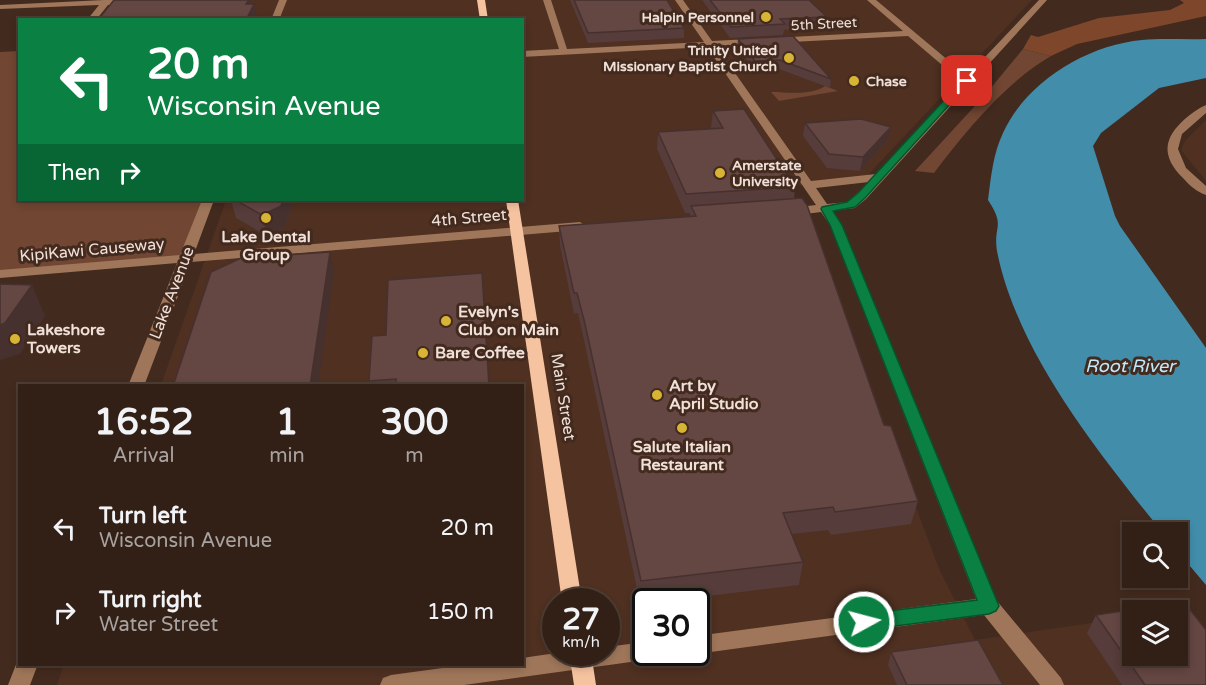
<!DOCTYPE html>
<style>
:root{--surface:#322016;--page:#3d2d23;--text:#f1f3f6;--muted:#a8a3a1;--line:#4d3e35}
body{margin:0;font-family:"Varela Round",sans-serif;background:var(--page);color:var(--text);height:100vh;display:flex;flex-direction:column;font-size:22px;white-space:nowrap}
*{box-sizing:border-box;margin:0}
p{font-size:20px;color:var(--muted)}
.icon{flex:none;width:33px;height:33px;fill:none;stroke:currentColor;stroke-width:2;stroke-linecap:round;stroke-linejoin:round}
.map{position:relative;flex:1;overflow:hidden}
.sheet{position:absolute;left:18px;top:384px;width:506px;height:282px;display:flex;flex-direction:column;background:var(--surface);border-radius:0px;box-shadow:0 3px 9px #0003,0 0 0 2px var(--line)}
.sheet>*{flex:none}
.top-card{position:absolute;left:18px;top:18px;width:506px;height:183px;border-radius:0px;box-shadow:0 3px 9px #0003,0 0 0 2px var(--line);background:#0b8043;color:#fff;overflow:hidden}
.fabs{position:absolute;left:1122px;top:522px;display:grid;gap:12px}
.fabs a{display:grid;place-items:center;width:66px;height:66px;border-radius:0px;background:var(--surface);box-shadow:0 3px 9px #0003,0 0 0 2px var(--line);font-size:30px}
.speed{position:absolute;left:542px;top:588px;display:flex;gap:12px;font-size:30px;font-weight:700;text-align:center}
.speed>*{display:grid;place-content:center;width:78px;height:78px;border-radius:50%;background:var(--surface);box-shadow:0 3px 9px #0003,0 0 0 2px var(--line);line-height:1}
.speed small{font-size:15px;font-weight:400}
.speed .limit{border:3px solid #111;border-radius:9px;background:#fff;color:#111}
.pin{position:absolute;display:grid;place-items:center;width:51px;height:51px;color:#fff;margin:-26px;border-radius:12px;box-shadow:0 3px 9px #0006}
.me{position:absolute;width:66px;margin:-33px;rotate:83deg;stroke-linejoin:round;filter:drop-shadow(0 0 4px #0008)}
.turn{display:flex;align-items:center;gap:21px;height:126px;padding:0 30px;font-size:27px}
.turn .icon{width:78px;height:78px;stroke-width:2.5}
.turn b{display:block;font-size:42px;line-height:51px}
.then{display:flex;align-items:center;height:57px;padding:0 30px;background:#0003;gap:12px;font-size:22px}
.eta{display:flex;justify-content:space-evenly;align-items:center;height:102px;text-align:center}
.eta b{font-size:36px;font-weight:700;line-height:42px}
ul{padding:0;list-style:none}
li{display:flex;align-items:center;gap:18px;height:84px;padding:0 30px}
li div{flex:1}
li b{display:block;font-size:22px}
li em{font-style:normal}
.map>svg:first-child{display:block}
.built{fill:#4f3021;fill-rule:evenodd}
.green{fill:#714632}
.forest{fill:#7e472b}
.water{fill:#418daa}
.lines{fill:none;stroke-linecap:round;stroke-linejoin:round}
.minor{fill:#9f7659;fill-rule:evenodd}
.major{fill:#f6c3a0;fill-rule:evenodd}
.wall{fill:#563c3a}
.shaded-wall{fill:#46312f}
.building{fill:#644643;stroke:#46312f;stroke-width:1.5;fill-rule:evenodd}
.route{fill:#0b8043;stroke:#07532c;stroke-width:1.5}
.poi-dot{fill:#d8b434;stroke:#432a1e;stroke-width:2}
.labels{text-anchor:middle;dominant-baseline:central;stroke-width:6;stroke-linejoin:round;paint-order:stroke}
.far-poi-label{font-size:14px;font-weight:bold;fill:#f0e0d8;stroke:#432a1e;text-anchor:end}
.far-street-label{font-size:14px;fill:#f0e0d8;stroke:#432a1e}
.street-label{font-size:16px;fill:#f0e0d8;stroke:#432a1e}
.poi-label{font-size:16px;font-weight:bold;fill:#f0e0d8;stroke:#432a1e;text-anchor:start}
.water-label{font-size:18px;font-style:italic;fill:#c2e9fa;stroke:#432a1e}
</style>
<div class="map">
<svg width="1206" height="685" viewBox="0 0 1206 685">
<rect width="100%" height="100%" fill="#432a1e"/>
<!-- built -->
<g class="built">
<path d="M241,0H1032L868,175L859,179L786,187L808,221L940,571L975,640L1132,617V656H1178L1206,685H57L64,664H522V386L161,385L226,200H522V20L104,19ZM555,602H606V652H555ZM645,602H696V652H645Z"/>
<polygon points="1206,120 1206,181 1181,150 1185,141"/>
</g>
<!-- green -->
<g class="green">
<path d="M1023,49L1051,56C1007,81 965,132 934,173L915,171L985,95Z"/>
<polygon points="19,51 20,200 208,200 186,259 0,274 0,52"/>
<path d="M825,86L838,91L779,101L771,92C789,92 810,96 825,86Z"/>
</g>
<!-- forest -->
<polygon class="forest" points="1180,0 1206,0 1206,16 1077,44 1051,56 1023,49 1031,35 1038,37 1099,18 1170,10 1184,3"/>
<!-- water -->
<path class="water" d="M1206,39V78L1159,88L1101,133L1093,146L1115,216L1120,226L1206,348V585L1178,552V532H1162C1110,467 1048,390 1016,312C1008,293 1001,272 997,251C993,225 1006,227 988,200C991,177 993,154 1003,133C1026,82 1087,45 1142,40C1163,38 1185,40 1206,39Z"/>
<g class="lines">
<!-- minor -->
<g class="minor">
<polygon points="104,0 172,0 168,2 108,5 96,20 87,20 99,5 0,9 0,5"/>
<polygon points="279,0 287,0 279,20 271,20"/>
<path d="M543,0H551L567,49L704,42L675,0H683L712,41L903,31L867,0H876L967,76L1039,0H1047L866,199L855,208L832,211L842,225L997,601L1061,678L1064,685H1040L984,615L696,654L691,652H696V636L976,599L830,225L821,212L790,216L784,212L790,208L816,205L707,47L522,57V51L559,49ZM908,36L962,82L876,174L811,181L716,46ZM869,182L848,202L827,204L816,188Z"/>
<path d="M1206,105V113L1182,134L1178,149L1186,168L1206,186V195C1197,192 1189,185 1183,178C1161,156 1163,138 1186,118C1192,113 1199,108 1206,105Z"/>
<polygon points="202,200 214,200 194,254 580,222 586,226 580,230 191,262 144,386 128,386 177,263 0,278 0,270 180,255"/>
<polygon points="645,642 645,652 655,652 653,658 645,660 464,685 380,685 383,678 391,675 472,664 522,664 522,658 563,652 606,652 606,647"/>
<polygon points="19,657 20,664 38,664 30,685 8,685"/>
</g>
<!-- major -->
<g class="major">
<polygon points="477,0 485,0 488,20 480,20"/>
<polygon points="506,200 518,200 582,602 562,602"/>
<polygon points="569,652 591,652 596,685 574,685"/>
</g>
</g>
<!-- wall -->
<g class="wall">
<polygon points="570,0 667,0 684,28 684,38 588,43"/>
<polygon points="702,0 809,0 827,17 825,28 784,30 783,35 730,38"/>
<polygon points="738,39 831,79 830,88 779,69 755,70 737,47"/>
<polygon points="713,111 795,187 794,199 884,425 918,501 911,524 831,535 828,530 792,534 803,562 799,585 657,602 645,602 645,603 640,603 585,345 578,313 574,314 560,245 559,226 690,217 690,213 685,213 657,149 658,132 712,129 711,127"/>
<polygon points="805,123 891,127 888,140 860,171 827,168 803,136"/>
<polygon points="231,200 291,200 292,205 285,227 267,236 236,218"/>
<polygon points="483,286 489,386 369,386 369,381 386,335"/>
<polygon points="1096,615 1206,685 1122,685 1087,633"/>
<polygon points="891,652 1003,685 897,685 888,665"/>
</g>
<!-- shaded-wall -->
<g class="shaded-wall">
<polygon points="245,0 251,0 252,7 254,4 257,18 256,20 246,20"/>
<polygon points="891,127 888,140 860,171 863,157"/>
<polygon points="283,200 291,200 292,205 285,227 267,236 262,215"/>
<polygon points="330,252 334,272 318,386 310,386"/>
<polygon points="32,285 45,316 20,354 0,360 0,325"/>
</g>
<!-- building -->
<g class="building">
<polygon points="114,0 249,0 246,4 254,4 246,20 98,20"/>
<polygon points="574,0 667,0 684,28 588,33"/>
<polygon points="710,0 809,0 827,17 780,19 785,24 731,27"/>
<polygon points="793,36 831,79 780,60 755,61 738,39"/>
<polygon points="744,109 795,187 686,194 658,132 723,128 713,111"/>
<polygon points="861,119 891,127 863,157 829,154 805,123"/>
<polygon points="802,198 807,205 884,425 891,426 918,501 835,512 833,507 783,513 803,562 641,581 585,324 577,293 574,293 559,226 696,216 691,206"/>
<polygon points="235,200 283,200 281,206 262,215"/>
<polygon points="330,252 310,386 173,386 211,272 241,258"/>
<polygon points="482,273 489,386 396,386 396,379 369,381 372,336 386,335 388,280"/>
<polygon points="0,284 32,285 5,323 0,325"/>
<path d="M1184,602L1206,630V685H1145L1096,615ZM1132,610H1178V656H1132Z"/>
<polygon points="978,640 1003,685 907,685 891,652"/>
</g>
<!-- route -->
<polygon class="route" points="964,79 971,81 865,198 855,207 833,211 842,225 999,606 996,611 989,614 864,630 857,628 854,622 857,617 864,614 977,600 830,225 821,209 822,207 847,202 858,193"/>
<!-- markers -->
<g class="poi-dot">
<circle cx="766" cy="17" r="6"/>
<circle cx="789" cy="58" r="6"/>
<circle cx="854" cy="81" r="6"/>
<circle cx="720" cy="173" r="6"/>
<circle cx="266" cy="218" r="6"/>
<circle cx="446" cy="321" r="6"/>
<circle cx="15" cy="339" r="6"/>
<circle cx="423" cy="353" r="6"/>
<circle cx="657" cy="395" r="6"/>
<circle cx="682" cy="428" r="6"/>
</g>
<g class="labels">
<!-- far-poi labels -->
<g class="far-poi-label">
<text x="754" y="17">Halpin Personnel</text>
<text x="777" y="50">Trinity United<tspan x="777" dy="16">Missionary Baptist Church</tspan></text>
<text x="866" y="81" text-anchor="start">Chase</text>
<text x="732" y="165" text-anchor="start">Amerstate<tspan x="732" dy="16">University</tspan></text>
</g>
<!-- far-street labels -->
<g class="far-street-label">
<text transform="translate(824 24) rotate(-3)">5th Street</text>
</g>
<!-- street labels -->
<g class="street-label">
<text transform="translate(469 218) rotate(-5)">4th Street</text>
<text transform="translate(92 250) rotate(-5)">KipiKawi Causeway</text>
<text transform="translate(172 293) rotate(-69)">Lake Avenue</text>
<text transform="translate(563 397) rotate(81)">Main Street</text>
</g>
<!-- poi labels -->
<g class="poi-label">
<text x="266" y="237" text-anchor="middle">Lake Dental<tspan x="266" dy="18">Group</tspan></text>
<text x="458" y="312">Evelyn's<tspan x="458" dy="18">Club on Main</tspan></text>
<text x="27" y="330">Lakeshore<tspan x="27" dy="18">Towers</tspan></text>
<text x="435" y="353">Bare Coffee</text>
<text x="669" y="386">Art by<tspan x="669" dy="18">April Studio</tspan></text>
<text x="682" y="447" text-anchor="middle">Salute Italian<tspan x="682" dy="18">Restaurant</tspan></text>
</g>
<!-- water labels -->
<g class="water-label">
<text x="1130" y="366">Root River</text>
</g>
</g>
</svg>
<div class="fabs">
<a><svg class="icon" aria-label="search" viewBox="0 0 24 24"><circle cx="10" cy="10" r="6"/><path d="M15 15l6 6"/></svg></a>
<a><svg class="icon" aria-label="layers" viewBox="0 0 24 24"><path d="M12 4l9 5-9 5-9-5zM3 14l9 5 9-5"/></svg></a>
</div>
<div class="speed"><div>27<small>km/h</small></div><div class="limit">30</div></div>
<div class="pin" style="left:967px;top:81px;background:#d93025"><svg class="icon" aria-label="arrive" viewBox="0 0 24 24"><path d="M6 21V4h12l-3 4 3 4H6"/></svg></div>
<svg class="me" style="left:864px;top:622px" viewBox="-20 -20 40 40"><circle r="17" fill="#0b8043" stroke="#fff" stroke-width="3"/><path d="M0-11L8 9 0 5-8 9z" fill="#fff"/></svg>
<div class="top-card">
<div class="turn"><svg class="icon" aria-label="left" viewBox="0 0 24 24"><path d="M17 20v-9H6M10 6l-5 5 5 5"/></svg><div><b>20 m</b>Wisconsin Avenue</div></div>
<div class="then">Then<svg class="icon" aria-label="right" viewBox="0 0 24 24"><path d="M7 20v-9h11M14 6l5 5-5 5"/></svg></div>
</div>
<section class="sheet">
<div class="eta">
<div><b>16:52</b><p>Arrival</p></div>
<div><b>1</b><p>min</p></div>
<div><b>300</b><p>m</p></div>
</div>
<ul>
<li><svg class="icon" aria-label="left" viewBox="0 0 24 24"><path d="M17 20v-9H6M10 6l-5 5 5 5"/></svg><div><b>Turn left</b><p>Wisconsin Avenue</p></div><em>20 m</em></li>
<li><svg class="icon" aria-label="right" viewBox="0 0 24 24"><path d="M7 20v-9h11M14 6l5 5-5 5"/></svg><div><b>Turn right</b><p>Water Street</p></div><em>150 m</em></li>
</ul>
</section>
</div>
